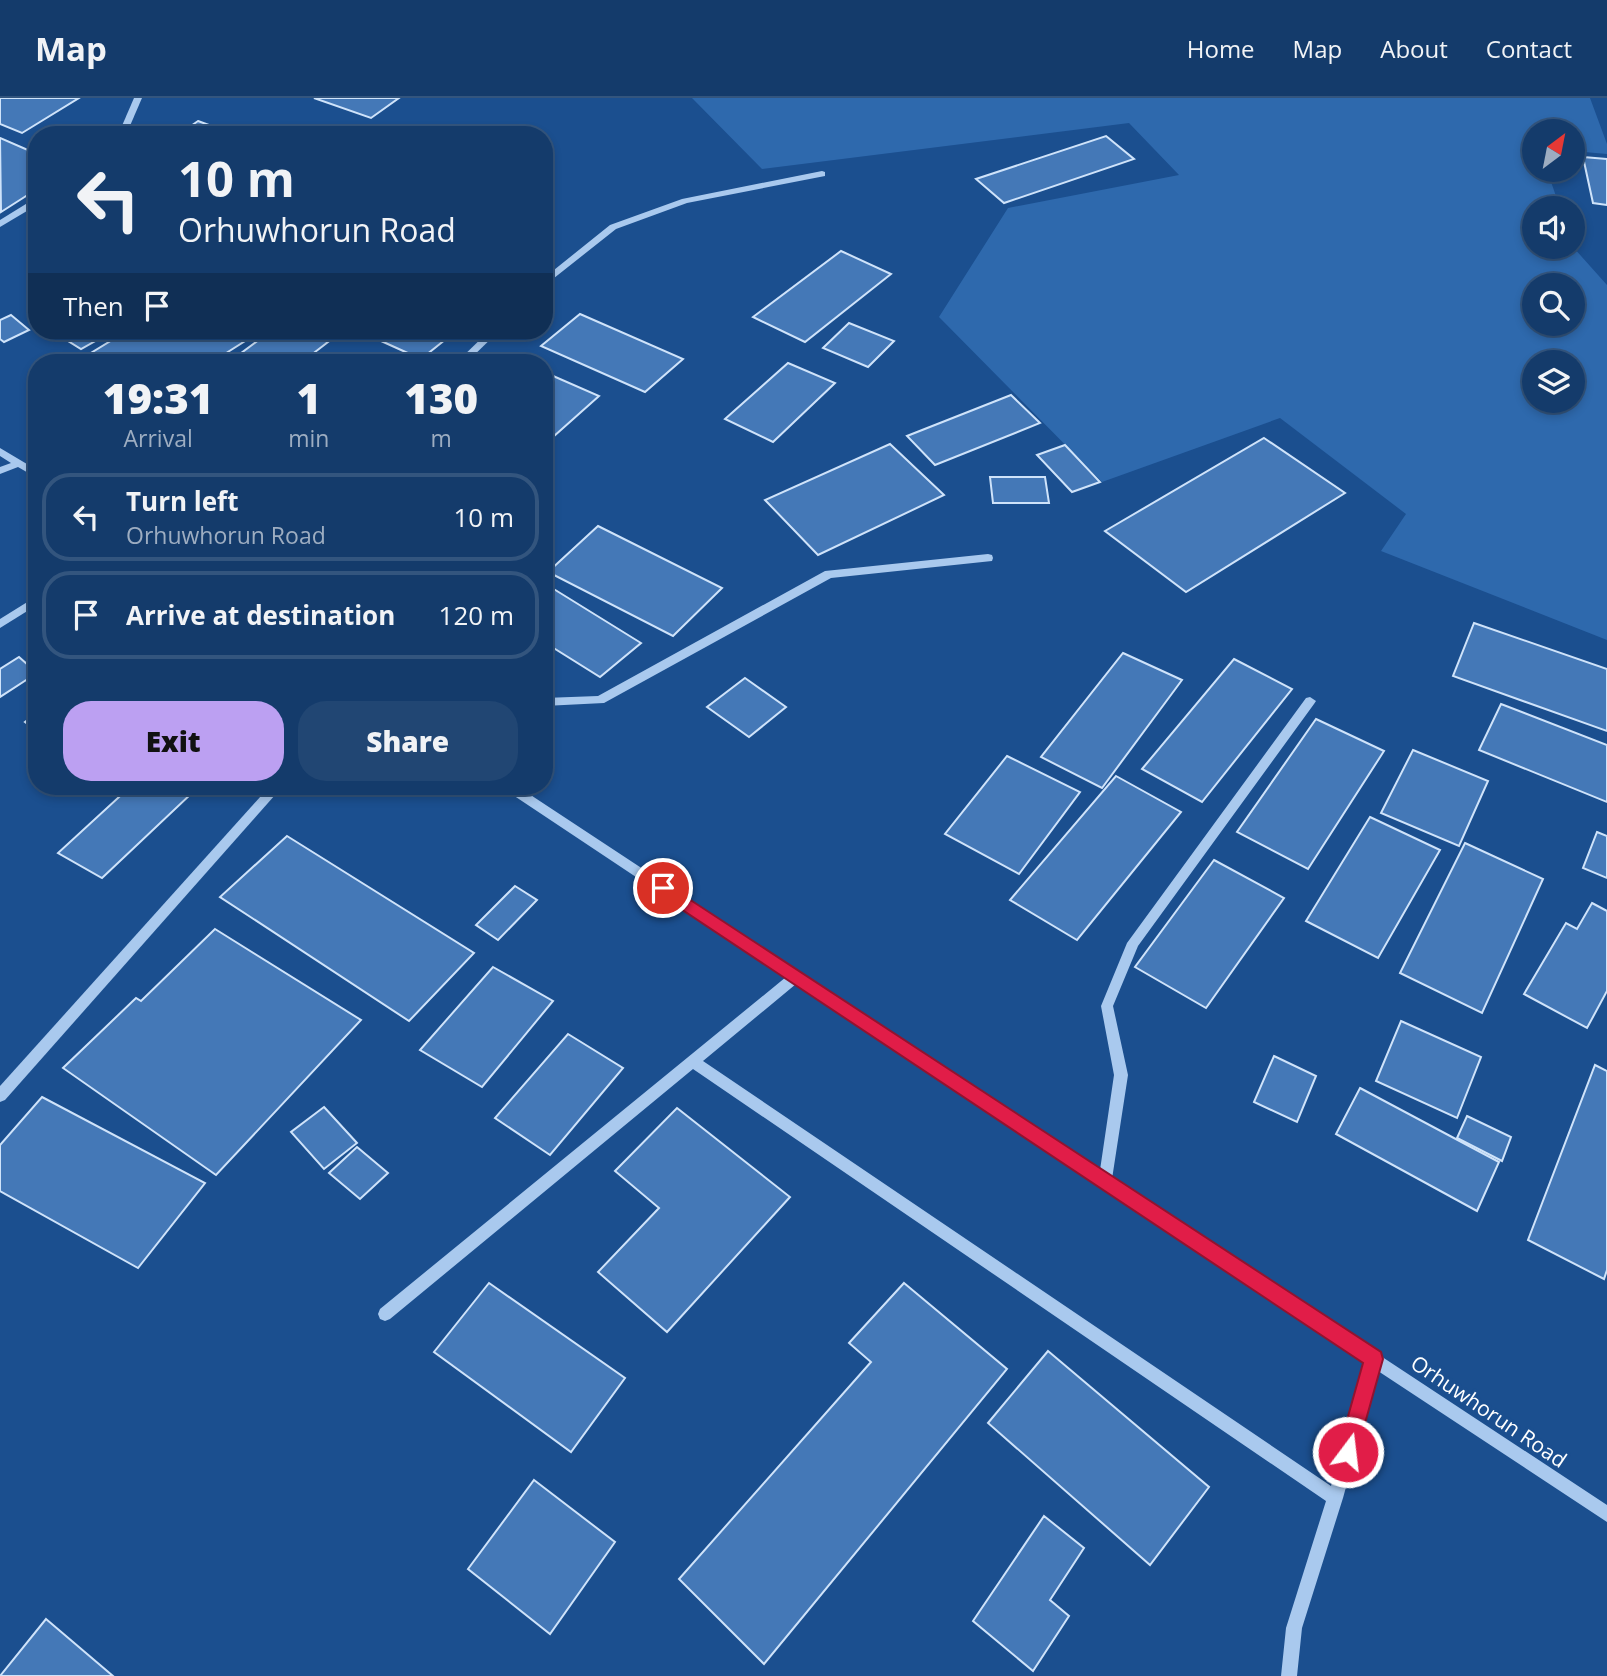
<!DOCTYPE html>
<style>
:root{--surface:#143b6b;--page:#214673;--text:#f1f3f6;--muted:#9dadc1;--line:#33557e;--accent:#bca0f2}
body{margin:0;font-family:"Open Sans",sans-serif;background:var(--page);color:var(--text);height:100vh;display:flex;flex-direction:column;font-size:26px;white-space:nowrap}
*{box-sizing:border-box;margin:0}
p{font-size:23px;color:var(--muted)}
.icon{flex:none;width:38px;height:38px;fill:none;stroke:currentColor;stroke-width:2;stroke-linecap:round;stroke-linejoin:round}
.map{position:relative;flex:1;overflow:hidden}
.drawer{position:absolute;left:28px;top:256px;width:525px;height:441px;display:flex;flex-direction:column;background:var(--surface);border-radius:28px;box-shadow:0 4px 10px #0003,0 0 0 2px var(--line)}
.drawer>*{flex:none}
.top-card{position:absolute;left:28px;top:28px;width:525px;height:214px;border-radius:28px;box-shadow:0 4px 10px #0003,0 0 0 2px var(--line);background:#143b6b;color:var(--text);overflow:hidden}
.needle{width:46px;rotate:32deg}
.controls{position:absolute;left:1522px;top:21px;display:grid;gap:14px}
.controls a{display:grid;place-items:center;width:63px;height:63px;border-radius:50%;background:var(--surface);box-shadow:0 4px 10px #0003,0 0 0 2px var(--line);font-size:35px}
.pin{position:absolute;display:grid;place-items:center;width:60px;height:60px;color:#fff;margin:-30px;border:4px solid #fff;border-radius:50%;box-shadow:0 2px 7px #0007}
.me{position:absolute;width:77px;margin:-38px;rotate:15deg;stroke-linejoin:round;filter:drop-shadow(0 0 5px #0008)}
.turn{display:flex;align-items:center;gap:24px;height:147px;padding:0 35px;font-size:32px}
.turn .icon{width:91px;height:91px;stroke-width:2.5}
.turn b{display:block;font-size:49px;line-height:60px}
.then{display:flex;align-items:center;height:66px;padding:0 35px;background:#0003;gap:14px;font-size:26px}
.eta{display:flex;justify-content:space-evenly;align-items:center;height:119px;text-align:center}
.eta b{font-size:42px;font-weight:800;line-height:49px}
.button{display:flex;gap:14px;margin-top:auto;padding:14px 35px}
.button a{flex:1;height:80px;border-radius:28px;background:var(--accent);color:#111;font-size:28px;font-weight:800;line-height:80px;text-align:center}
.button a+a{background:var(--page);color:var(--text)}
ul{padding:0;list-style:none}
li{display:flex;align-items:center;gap:21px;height:88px;margin:0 14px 10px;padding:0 21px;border:4px solid var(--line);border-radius:28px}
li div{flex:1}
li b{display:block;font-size:26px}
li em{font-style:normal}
header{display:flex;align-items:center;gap:42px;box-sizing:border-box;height:98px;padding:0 35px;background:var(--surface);border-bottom:2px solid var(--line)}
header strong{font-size:33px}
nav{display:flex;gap:38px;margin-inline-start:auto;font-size:24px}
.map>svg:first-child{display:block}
.green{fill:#2e69ad;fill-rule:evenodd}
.building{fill:#4478b7;stroke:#cfe3fa;stroke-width:2}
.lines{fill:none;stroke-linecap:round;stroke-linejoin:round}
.minor{fill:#a9c9ee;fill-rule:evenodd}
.route{fill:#e11d48;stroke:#92132f;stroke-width:2}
.labels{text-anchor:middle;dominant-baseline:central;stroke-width:6;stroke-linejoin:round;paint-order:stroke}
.street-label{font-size:21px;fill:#fff;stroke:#1b4f8f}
</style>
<header>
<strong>Map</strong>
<nav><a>Home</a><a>Map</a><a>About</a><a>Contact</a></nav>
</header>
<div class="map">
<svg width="1607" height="1578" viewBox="0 0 1607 1578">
<rect width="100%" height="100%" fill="#1b4f8f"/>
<!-- green -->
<path class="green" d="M692,0H1590L1607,46V56L1573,53V33H1535V72H1547L1560,110H1535V149H1573L1607,187V542L1381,453L1406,416L1280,320L1102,384L939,219L1008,110L1179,77L1129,25L762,71ZM1535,187H1573V226H1535ZM1535,264H1573V303H1535Z"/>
<!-- building -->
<g class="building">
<polygon points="0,0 79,0 22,35 0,26"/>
<polygon points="314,0 399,0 371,20"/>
<polygon points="198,23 236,37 178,37"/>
<polygon points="1106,38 1134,61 1004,105 976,81"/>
<polygon points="0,40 37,56 37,91 1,114"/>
<polygon points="1583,59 1607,61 1607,107 1593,105"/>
<polygon points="841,153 891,176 805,244 753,219"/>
<polygon points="580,216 683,261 645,294 541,248"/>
<polygon points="11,217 29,232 4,244 0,241 0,222"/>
<polygon points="849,225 894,243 868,269 823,250"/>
<polygon points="52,233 113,233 81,251"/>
<polygon points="127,233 261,233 212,264 97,264 86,258"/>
<polygon points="271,233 302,233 328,244 302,264 229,264"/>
<polygon points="359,233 456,233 421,261"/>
<polygon points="788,265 835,285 773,344 725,321"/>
<polygon points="544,274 599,298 544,347"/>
<polygon points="1011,297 1040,325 935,367 907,338"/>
<polygon points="1264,340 1345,395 1186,494 1105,433"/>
<polygon points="890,346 944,397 818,457 765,402"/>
<polygon points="1065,347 1100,384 1072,394 1037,357"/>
<polygon points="990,379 1045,379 1049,405 993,405"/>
<polygon points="598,428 722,490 673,538 548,474"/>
<polygon points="544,485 641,545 600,579 544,544"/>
<polygon points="1474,525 1607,571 1607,633 1453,578"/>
<polygon points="1123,555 1182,582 1102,690 1041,659"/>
<polygon points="19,559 37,575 0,599 0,571"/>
<polygon points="1234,561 1292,591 1202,704 1142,671"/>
<polygon points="745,580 786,609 749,639 707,609"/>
<polygon points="1501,606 1607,647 1607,704 1479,652"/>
<polygon points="37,615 37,633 25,624"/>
<polygon points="1316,621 1384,653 1308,771 1237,734"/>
<polygon points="1413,652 1488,683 1459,748 1381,715"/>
<polygon points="1007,658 1080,694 1019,776 945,736"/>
<polygon points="1116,678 1181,714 1077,842 1010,802"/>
<polygon points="131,688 179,688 192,695 102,780 58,755"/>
<polygon points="1370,719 1440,752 1378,860 1306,823"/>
<polygon points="1597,734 1607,738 1607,780 1583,770"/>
<polygon points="287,738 474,855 409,923 220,799"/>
<polygon points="1465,745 1543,781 1482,915 1400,875"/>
<polygon points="1214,762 1284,800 1206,910 1135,869"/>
<polygon points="515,788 537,802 498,842 476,827"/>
<polygon points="1592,805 1607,813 1607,893 1587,930 1524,896 1566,825 1577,831"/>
<polygon points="215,831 361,922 216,1077 63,970 136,900 141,903"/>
<polygon points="493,869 553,903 482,989 420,952"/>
<polygon points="1401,923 1481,959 1457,1020 1376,983"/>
<polygon points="568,936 623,970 550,1057 495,1020"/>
<polygon points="1274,958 1316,978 1297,1024 1254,1004"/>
<polygon points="1595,967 1607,973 1607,1172 1604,1181 1528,1142"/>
<polygon points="1360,990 1499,1064 1477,1113 1336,1036"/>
<polygon points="42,999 205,1085 138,1170 0,1093 0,1047"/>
<polygon points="324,1009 357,1045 324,1071 291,1034"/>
<polygon points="677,1010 790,1099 667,1234 598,1174 659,1110 615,1073"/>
<polygon points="1467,1018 1511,1039 1502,1063 1457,1040"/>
<polygon points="357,1049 388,1075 360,1101 329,1075"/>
<polygon points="489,1185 625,1280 571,1354 434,1254"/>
<polygon points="904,1185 1007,1271 764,1566 679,1481 871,1264 849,1245"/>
<polygon points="1048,1253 1209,1389 1150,1467 988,1325"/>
<polygon points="534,1382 615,1444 550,1536 468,1471"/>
<polygon points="1044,1418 1084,1450 1050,1502 1069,1518 1033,1573 973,1523"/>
<polygon points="46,1521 113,1578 0,1578"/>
</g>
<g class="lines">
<!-- minor -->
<g class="minor">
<polygon points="134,0 142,0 126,37 118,37"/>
<polygon points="822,73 825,74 825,78 687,105 616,131 544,188 544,180 610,127 682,101"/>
<polygon points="34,101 37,101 37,107 0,129 0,122"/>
<polygon points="489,233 499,233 467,264 457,264"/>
<polygon points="0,350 37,372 37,380 18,369 0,376 0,369 11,365 0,358"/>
<polygon points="988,456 992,457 993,460 992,463 831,480 604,605 544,608 544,600 598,598 825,473"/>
<polygon points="37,498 37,507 0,530 0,521"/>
<path d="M1310,599L1316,603L1314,606L1138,848L1113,908L1128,977L1112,1081L1607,1407V1424L1378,1273L1343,1400L1302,1530L1297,1578H1281L1286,1530L1326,1403L693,971L390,1221L385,1223L380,1221L378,1216L380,1211L786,879L504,691L502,688H517L1100,1072L1114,977L1101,908L1127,845L1306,600ZM796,886L1366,1265L1331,1388L703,963Z"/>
<polygon points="270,688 283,688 5,1002 0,1004 0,988"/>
</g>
</g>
<!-- route -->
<polygon class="route" points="663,784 1381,1254 1383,1261 1355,1361 1348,1364 1341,1361 1338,1354 1363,1265 657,795 655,790 657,786"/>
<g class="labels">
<!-- street labels -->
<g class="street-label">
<text transform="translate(1489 1313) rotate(34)">Orhuwhorun Road</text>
</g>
</g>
</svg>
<div class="controls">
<a><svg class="needle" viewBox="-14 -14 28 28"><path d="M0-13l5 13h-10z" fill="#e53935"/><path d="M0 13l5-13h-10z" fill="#9dadc1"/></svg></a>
<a><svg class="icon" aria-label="sound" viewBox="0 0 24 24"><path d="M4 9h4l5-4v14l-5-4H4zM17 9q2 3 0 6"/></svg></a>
<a><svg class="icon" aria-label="search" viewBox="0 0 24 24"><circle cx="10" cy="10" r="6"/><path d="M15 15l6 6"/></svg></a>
<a><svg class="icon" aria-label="layers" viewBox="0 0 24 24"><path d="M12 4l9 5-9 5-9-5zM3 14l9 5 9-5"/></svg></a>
</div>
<div class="pin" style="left:663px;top:790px;background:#d93025"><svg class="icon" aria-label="arrive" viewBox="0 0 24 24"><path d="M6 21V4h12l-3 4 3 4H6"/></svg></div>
<svg class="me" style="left:1348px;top:1354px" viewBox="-20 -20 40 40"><circle r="17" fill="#e11d48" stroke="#fff" stroke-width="3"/><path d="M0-11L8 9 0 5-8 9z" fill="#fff"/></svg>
<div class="top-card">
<div class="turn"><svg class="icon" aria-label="left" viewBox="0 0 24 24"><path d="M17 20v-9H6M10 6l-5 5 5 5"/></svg><div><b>10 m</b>Orhuwhorun Road</div></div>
<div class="then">Then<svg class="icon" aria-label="arrive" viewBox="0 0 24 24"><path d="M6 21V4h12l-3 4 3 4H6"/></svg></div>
</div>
<section class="drawer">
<div class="eta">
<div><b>19:31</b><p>Arrival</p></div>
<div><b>1</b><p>min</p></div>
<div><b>130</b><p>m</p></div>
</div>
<ul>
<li><svg class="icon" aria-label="left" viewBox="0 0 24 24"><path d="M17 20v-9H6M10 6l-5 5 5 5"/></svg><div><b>Turn left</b><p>Orhuwhorun Road</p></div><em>10 m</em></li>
<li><svg class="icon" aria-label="arrive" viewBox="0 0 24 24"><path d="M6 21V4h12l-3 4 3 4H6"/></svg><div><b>Arrive at destination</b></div><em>120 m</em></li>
</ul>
<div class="button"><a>Exit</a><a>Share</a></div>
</section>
</div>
